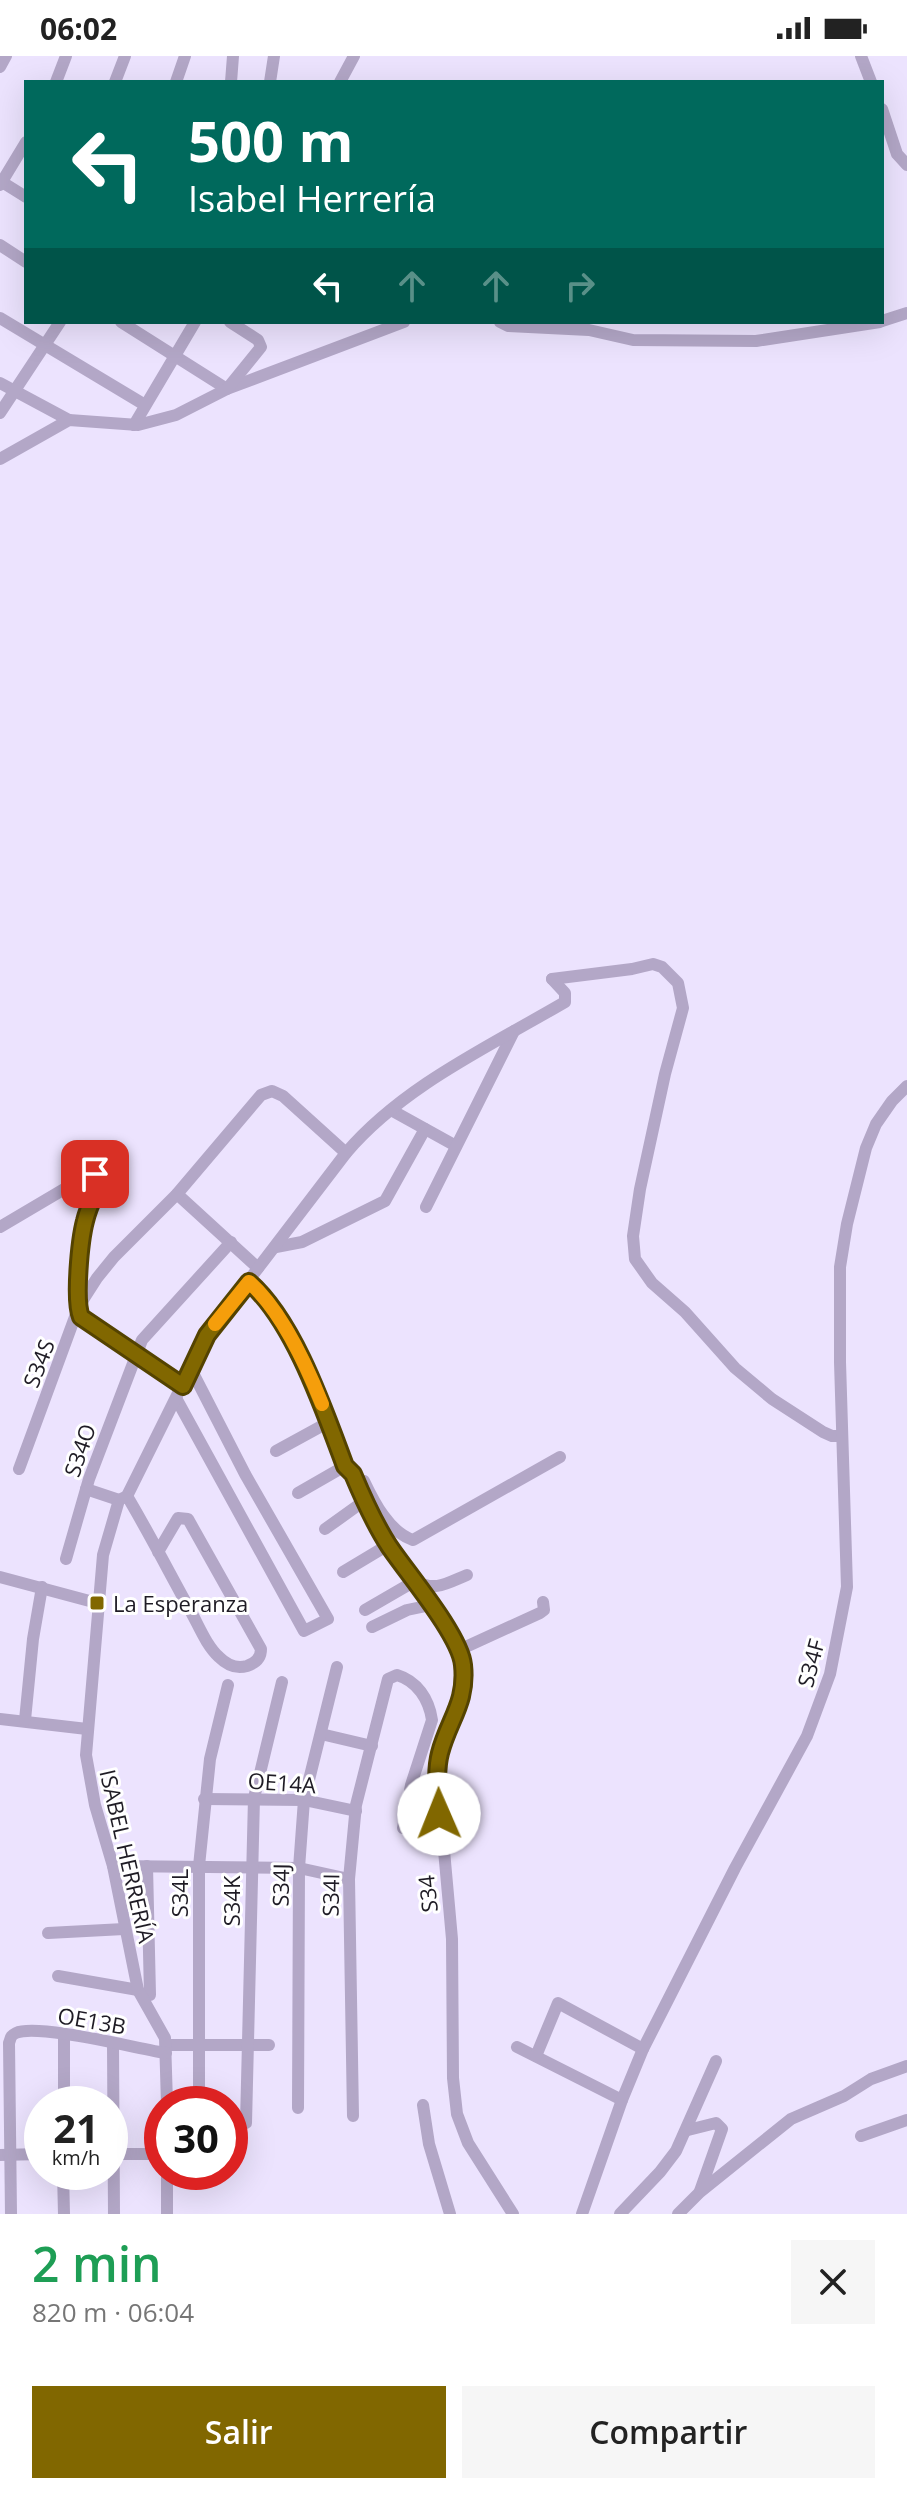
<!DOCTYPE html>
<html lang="es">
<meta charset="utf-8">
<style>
:root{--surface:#fff;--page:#f6f6f6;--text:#222;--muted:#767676;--accent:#816700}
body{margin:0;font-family:"Open Sans",sans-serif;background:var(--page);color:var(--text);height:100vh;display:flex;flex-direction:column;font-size:30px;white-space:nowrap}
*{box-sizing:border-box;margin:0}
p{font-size:26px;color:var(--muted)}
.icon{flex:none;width:44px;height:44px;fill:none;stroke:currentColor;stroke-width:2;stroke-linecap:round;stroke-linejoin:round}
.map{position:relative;height:2158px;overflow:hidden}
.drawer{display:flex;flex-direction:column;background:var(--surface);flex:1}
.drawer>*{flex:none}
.hud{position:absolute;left:24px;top:24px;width:860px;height:244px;border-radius:0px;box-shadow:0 8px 32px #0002;background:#00695c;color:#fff;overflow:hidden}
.speed{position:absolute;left:24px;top:2030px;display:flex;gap:16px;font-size:40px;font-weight:700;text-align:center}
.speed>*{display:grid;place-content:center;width:104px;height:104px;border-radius:50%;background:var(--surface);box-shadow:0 8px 32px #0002;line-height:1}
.speed small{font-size:20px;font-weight:400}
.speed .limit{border:12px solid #d22;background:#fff;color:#111}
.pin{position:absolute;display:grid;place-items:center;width:68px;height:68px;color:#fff;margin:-34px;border-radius:16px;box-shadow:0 4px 12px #0006}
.me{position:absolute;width:88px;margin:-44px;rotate:359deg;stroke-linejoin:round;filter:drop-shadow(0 0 6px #0008)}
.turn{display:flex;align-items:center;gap:28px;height:168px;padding:0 32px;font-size:36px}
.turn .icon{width:104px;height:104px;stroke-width:2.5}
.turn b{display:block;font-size:56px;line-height:68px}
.lanes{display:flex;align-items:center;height:76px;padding:0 32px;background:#0003;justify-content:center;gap:40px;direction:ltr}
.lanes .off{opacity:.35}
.round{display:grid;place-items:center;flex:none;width:84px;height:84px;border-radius:0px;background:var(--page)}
.headline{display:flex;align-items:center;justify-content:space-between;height:136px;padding:0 32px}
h1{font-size:48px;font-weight:600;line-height:60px;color:#1e9e55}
.cta{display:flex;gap:16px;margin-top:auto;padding:16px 32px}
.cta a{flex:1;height:92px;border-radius:0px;background:var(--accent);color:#fff;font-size:32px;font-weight:600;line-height:92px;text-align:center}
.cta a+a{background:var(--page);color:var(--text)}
.status{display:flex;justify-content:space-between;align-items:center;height:56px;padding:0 40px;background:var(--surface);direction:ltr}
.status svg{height:22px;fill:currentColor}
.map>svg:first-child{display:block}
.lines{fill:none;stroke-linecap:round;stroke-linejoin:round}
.minor{stroke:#b3a7c7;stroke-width:12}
.route-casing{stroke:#544300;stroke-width:20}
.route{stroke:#816700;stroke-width:14}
.slow{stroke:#f59e0b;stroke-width:14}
.poi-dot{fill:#816700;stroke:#fff;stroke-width:3}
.labels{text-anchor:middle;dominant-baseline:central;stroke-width:6;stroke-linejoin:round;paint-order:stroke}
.street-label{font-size:22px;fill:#1f1c25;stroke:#fff}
.poi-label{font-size:22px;fill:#1f1c25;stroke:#fff;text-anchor:start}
</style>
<div class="status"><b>06:02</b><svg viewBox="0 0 49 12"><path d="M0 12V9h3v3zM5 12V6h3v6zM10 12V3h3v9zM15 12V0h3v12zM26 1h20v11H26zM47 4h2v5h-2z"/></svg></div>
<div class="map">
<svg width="907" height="2158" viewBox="0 0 907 2158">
<rect width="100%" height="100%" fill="#ece3fe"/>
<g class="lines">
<!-- minor -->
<g class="minor">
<polyline points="861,0 871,26"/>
<polyline points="0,11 6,0"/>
<polyline points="56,26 66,0"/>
<polyline points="115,26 125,0"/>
<polyline points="176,26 185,0"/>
<polyline points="231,26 233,0"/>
<polyline points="270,26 274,0"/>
<polyline points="340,26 354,0"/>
<polyline points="882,53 897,98 907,109"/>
<polyline points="2,126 26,141"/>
<polyline points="0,129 26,86"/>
<polyline points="0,189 26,206"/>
<polyline points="0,262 145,349"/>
<polyline points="882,265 907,257"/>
<polyline points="121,266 227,333 404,266"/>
<polyline points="500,266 508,270 589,274 633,284 756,285 880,266"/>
<polyline points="0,327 69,364"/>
<polyline points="0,357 60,266"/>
<polyline points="134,369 195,266"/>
<polyline points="0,403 69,364 138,369 176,359 227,333 261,291 258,284 230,266"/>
<polyline points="552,923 632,913 653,908 662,911 678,927 683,952 665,1018 640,1133 633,1180 635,1203 652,1227 685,1256 735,1312 772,1343 823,1376 832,1380 842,1380"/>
<polyline points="391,1054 456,1090"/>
<polyline points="177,1138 258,1212"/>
<polyline points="426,1151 514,975"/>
<polyline points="0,1171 88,1119 95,1118 99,1128 84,1165 77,1241 79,1256 86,1267 183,1330"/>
<polyline points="276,1191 302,1186 385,1145 425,1073"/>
<path d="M249,1226C281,1254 309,1315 325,1355C333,1376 338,1402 353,1418L388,1489L441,1565L462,1603L461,1647L446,1675L440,1698L438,1728L452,1883L453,2022L457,2058L468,2087L513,2158"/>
<polyline points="177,1344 304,1575 328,1563 245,1418 191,1313"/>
<polyline points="276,1395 329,1366"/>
<polyline points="19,1413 79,1250 97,1222 114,1201 177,1138 261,1039 272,1035 283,1040 346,1097"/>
<path d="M364,1425C374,1446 389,1476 413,1484L560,1401"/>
<polyline points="86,1433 119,1444"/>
<polyline points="298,1437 345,1410"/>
<path d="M127,1440C149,1477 169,1516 190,1554C199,1570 206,1589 219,1601C227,1609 237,1613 247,1610C256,1607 261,1602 261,1593L188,1463L178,1462L158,1496"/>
<polyline points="325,1473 364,1445"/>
<polyline points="66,1503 89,1423 142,1284 231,1186"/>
<polyline points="343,1516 388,1489"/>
<polyline points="0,1521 97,1547"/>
<path d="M365,1554L415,1525C436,1536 447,1527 467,1519"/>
<polyline points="372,1571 407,1554 431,1549"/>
<polyline points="459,1594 540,1557 544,1554 543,1546"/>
<polyline points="0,1663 87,1673"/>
<polyline points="25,1664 33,1583 42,1531"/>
<polyline points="321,1678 372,1690"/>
<polyline points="204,1743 304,1744 356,1755"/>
<polyline points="113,1810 299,1812 349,1823"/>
<polyline points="147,1810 150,1939"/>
<polyline points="48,1877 124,1873"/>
<polyline points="58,1920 138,1934"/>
<polyline points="64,1978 64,2048"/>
<polyline points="113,1988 114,2158"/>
<polyline points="166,1989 269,1989"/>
<polyline points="517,1991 622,2044"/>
<polyline points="536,2000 558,1947 643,1993"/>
<path d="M167,2048L165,1982L138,1934L113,1810L95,1749L86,1699L103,1499L119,1444L127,1440L207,1279L346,1097C403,1030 490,990 565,946V937L552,923"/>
<polyline points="199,2048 199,1810 210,1703 228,1629"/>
<polyline points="423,2049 429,2088 450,2158"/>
<polyline points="298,2052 299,1812 304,1744 337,1611"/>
<path d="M353,2060L349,1823L356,1749L388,1623L397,1619C417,1625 429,1643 432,1664L411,1729L403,1772"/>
<polyline points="246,2067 254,1742 282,1626"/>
<polyline points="688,2074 716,2067 722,2073 700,2135"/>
<polyline points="861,2080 907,2064"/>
<polyline points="110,2098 162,2098"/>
<polyline points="0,2099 42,2098"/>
<polyline points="63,2116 64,2158"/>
<path d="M11,2158L9,1987C11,1982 10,1980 16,1977C37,1967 139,1993 166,1997"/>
<polyline points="167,2158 167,2116"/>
<polyline points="582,2158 622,2044 643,1993 735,1812 807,1680 830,1618 847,1531 840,1306 840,1211 847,1168 866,1092 876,1068 892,1045 907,1030"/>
<polyline points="620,2158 660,2116 676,2095 716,2005"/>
<polyline points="678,2158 700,2136 791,2063 844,2040 871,2023 907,2010"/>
</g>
</g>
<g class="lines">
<defs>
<path id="route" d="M95,1118L99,1128C94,1140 88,1152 85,1165C80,1184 74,1244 81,1261L183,1330L207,1279L249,1226C294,1265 324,1354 345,1410L353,1418C363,1442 374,1467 389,1490C407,1517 460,1579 463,1609C467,1647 449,1663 440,1697C435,1716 438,1738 439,1758"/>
</defs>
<!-- route casing -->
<use href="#route" class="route-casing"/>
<!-- route -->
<use href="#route" class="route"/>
<!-- slow -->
<path class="slow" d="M215,1268L249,1226C281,1254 306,1308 322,1348"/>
</g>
<!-- markers -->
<rect class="poi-dot" x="89" y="1539" width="16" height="16" rx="4"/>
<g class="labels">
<!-- street labels -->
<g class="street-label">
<text transform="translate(38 1307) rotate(-69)">S34S</text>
<text transform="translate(79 1394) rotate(-71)">S34O</text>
<text transform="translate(810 1607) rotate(-75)">S34F</text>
<text transform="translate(282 1726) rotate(4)">OE14A</text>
<text transform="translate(128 1800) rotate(77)">ISABEL HERRERÍA</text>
<text transform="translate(280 1829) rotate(-89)">S34J</text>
<text transform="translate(179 1837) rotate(-90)">S34L</text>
<text transform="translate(427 1838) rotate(-96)">S34</text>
<text transform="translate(330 1839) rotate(-89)">S34I</text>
<text transform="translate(231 1845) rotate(-90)">S34K</text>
<text transform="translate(92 1964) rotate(10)">OE13B</text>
</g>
<!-- poi labels -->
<g class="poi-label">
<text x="113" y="1547">La Esperanza</text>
</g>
</g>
</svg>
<div class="speed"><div>21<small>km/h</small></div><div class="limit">30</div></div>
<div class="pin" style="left:95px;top:1118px;background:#d93025"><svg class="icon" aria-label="arrive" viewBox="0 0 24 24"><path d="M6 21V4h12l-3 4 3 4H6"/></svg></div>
<svg class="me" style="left:439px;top:1758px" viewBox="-20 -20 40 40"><circle r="19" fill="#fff"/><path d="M0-13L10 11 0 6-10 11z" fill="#816700"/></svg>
<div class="hud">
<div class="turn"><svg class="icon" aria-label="left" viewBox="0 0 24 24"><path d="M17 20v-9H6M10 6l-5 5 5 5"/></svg><div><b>500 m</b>Isabel Herrería</div></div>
<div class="lanes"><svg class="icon" aria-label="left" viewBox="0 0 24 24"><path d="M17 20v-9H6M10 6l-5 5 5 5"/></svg><svg class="icon off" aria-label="ahead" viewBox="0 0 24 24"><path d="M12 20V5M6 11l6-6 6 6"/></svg><svg class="icon off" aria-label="ahead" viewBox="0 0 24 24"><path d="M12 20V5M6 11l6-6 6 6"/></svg><svg class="icon off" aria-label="right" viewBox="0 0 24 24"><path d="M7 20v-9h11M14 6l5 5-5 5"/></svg></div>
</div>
</div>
<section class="drawer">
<div class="headline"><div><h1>2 min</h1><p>820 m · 06:04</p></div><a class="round"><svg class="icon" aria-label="close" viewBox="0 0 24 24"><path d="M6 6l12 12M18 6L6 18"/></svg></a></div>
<div class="cta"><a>Salir</a><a>Compartir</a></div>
</section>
